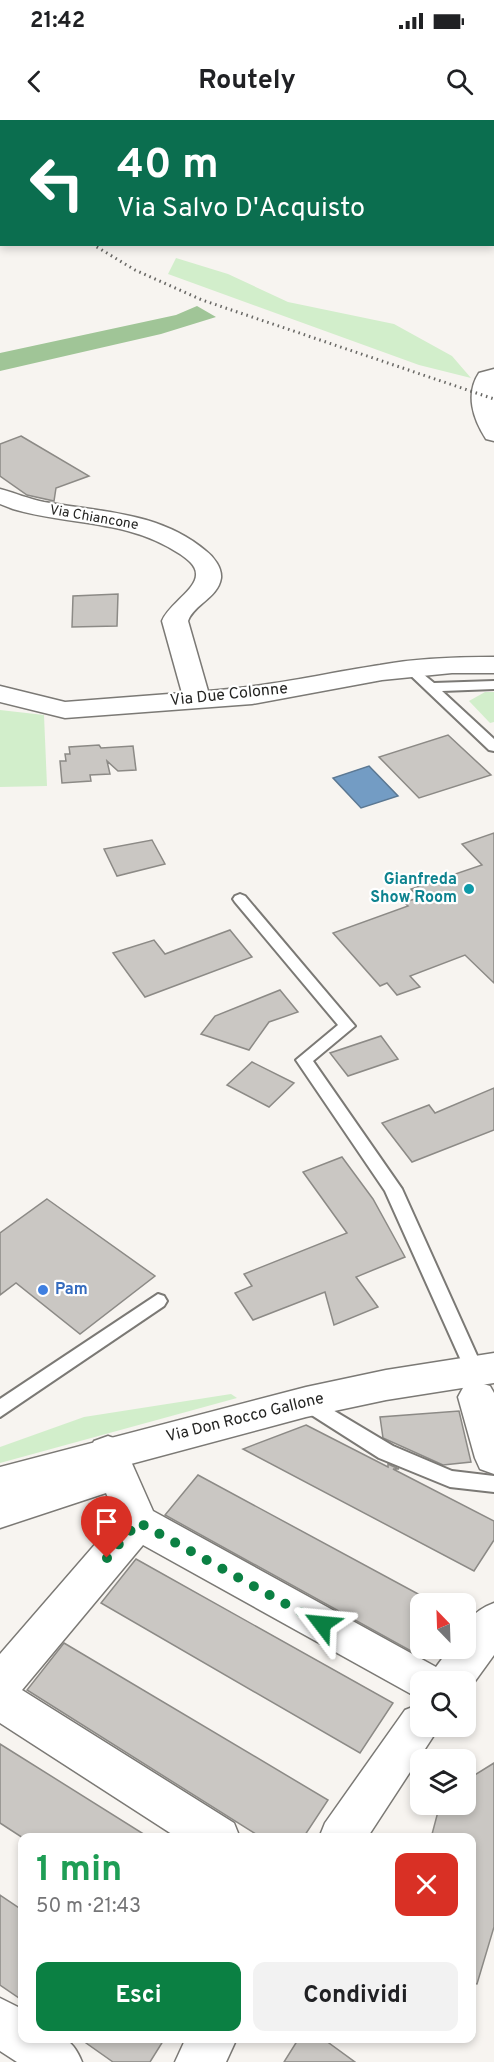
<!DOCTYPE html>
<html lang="it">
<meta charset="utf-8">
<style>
:root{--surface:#fff;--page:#f2f2f2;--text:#202124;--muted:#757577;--accent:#0b8043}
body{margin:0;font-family:Overpass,sans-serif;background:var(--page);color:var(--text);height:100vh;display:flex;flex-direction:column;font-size:22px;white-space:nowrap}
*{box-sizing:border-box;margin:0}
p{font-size:20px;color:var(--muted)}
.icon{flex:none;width:33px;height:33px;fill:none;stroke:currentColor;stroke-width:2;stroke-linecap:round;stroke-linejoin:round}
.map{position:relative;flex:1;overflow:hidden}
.sheet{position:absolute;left:18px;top:1713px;width:458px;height:210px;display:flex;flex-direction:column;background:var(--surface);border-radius:12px;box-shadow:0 3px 9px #0003}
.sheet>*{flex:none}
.guide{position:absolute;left:0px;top:0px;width:495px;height:126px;box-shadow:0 3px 9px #0003;background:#0b6e4f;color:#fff;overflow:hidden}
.needle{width:39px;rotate:337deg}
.tools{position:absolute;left:410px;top:1473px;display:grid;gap:12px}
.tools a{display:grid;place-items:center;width:66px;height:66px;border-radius:12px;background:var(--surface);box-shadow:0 3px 9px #0003;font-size:30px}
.pin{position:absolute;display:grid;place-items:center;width:51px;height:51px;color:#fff;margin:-62px -26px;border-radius:50% 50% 50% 0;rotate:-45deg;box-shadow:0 0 6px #0007}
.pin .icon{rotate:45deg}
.me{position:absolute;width:66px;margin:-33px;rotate:299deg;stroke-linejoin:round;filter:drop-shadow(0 0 4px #0008)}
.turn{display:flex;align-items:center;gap:21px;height:126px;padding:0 18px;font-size:27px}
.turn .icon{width:78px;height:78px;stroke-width:2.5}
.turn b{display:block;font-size:42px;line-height:51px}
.round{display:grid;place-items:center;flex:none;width:63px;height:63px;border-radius:12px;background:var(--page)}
.summary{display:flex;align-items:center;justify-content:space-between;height:102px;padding:0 18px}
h1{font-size:36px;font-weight:700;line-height:45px;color:#1e9e55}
.primary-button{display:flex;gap:12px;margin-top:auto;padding:12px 18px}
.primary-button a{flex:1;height:69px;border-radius:12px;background:var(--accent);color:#fff;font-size:24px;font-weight:700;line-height:69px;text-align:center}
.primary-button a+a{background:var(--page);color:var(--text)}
.status{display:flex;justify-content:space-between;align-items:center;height:42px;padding:0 30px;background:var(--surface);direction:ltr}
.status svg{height:16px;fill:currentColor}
header{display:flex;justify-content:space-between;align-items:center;height:78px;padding:0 18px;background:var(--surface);font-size:27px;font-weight:700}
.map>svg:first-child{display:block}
.green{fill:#d2eecb}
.forest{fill:#a0c597}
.water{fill:#739cc4;stroke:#5b7893;stroke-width:1.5}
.building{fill:#cac7c3;stroke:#8c8a86;stroke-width:1.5}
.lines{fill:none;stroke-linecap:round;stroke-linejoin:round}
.lane-casing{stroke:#7b7975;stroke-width:4}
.street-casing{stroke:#7b7975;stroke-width:3}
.secondary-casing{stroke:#7b7975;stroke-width:3}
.lane{fill:#fff;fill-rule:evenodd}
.street{fill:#fff;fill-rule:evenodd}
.secondary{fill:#fff;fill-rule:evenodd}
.rail{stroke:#696865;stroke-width:3;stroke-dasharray:1.5 4;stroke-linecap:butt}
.route{stroke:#0b8043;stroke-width:10;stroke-dasharray:0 18}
.culture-dot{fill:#0f9aa8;stroke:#fff;stroke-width:2}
.shop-dot{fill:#3f7fe0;stroke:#fff;stroke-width:2}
.labels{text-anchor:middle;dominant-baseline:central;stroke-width:4.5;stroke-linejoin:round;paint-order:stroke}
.far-street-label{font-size:14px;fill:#242422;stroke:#fff}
.street-label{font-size:16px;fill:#242422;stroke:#fff}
.culture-label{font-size:16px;font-weight:bold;fill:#0d838f;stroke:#fff;text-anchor:end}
.shop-label{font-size:16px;font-weight:bold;fill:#366cbe;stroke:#fff;text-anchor:start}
</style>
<div class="status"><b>21:42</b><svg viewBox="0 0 49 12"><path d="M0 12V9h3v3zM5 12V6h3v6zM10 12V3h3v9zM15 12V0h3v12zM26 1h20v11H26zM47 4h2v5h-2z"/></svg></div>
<header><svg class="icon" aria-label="back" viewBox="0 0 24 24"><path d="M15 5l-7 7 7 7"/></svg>Routely<svg class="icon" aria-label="search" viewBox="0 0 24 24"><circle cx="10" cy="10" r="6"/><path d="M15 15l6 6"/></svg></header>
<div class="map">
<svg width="494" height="1942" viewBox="0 0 494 1942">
<rect width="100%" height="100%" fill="#f7f4f0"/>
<!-- green -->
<g class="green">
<polygon points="176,138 228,154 288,182 394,204 452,236 471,258 419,245 168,154"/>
<polygon points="485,572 494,572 494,602 490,603 469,581"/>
<polygon points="0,590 44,595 47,666 0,667"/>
<polygon points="231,1274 237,1278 0,1343 0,1327 84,1297"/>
</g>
<!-- forest -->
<polygon class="forest" points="197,186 216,197 161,214 0,251 0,233 176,195"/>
<!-- water -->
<polygon class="water" points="369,646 398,676 361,688 333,658"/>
<!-- building -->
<g class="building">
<polygon points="21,316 89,356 56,368 54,381 27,375 0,356 0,324"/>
<polygon points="118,474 117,506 72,507 73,476"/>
<polygon points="448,615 491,655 419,678 379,637"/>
<polygon points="99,625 101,628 133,626 136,650 118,651 107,641 110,654 90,655 91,661 62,663 60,641 66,641 65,634 70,634 69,627"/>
<polygon points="494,713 494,863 465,835 410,856 420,867 397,875 387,863 380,866 333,813 408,786 404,782 419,778 411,769 482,745 462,724"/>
<polygon points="152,720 165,744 117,756 104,729"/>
<polygon points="230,810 252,837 145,877 113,833 154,820 165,834"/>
<polygon points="280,870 298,892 269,902 249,930 201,914 215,896"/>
<polygon points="381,916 398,939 348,956 330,933"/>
<polygon points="252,942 294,963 269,987 227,965"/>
<polygon points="494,968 494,1010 412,1042 382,1003 429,985 435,993"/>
<polygon points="342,1037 373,1079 405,1137 356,1157 378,1187 334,1205 325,1172 253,1200 235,1173 252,1166 244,1154 347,1113 303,1052"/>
<polygon points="47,1079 155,1156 80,1214 16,1163 0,1175 0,1113"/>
<polygon points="459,1291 471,1342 443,1345 383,1318 380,1297"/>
<polygon points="306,1305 388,1347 388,1344 399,1349 393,1349 494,1401 494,1420 474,1451 243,1329"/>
<polygon points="198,1355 420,1475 420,1536 165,1395"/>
<polygon points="136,1439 393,1583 360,1633 101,1483"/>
<polygon points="64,1523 328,1680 303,1718 262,1718 27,1570"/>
<polygon points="0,1624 150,1718 23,1718 0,1703"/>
<polygon points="494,1643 494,1807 477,1864 471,1863 471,1718 431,1718 440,1684 465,1684 465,1661"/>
<polygon points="0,1775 22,1790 22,1880 0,1865"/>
<polygon points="79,1918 165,1918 150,1942 113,1942"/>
<polygon points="299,1918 322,1918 355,1942 284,1942"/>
</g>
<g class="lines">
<defs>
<g id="lane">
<polygon points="412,545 434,563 494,561 494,569 442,571 494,619 494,631 489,630 407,552 405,549"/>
<polygon points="240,774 245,776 355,906 313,941 402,1069 484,1251 482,1256 475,1258 468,1256 385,1071 296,940 338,905 235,782 233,779 235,776"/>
<polygon points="158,1174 164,1176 167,1181 164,1186 0,1297 0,1279"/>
<polygon points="306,1274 393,1326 452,1351 494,1356 494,1372 450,1367 379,1338 299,1287 297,1282 299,1277"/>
</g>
<g id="street">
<path d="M494,249V321L486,319C473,299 465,274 479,253Z"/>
<path d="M0,369C15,373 29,379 44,382C101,392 160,392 206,431C214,437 222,448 221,458C218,478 194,484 188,501L208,571C266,567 322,554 380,545C417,538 456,537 494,537V553H452L382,560L252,584L65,598L0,582V566L65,582L182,573L162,501C169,484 197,469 196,454C196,445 187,439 180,434C127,399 71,406 13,389L0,384Z"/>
<polygon points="477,1262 490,1266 494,1273 494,1354 480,1349 475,1338 458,1277 464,1266"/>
<path d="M108,1316L122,1321L153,1391L436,1547L450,1528H465C465,1504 470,1492 494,1483V1535L465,1575V1562H420V1579L143,1425L22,1570L234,1703L240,1718H178L0,1603V1534L117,1399L106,1373L0,1408V1374L94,1344L89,1332L94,1321Z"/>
<polygon points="420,1584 420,1606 440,1606 367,1718 319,1718 325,1703 405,1590"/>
<path d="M0,1878L22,1889V1918C54,1918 69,1909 82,1942H17L0,1931Z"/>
<polygon points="186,1918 237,1918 226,1942 175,1942"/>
</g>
<polygon id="secondary" points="494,1233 494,1263 386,1280 306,1297 0,1379 0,1347 306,1267 386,1250"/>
</defs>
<!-- lane casing -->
<use href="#lane" class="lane-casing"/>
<!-- street casing -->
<use href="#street" class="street-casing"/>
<!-- secondary casing -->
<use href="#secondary" class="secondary-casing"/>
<!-- lane -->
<use href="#lane" class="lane"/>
<!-- street -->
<use href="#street" class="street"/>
<!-- secondary -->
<use href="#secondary" class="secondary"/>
<!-- rail -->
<g class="rail">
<polyline points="0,32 2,34"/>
<polyline points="92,124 135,150 202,180 494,279"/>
</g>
</g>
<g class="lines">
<!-- route -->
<polyline class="route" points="107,1438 138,1402 322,1504"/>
</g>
<!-- markers -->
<circle class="culture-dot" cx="469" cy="769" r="6"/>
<circle class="shop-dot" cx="43" cy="1170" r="6"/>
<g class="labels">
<!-- far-street labels -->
<g class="far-street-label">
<text transform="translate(94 398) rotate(10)">Via Chiancone</text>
</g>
<!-- street labels -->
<g class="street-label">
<text transform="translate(229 575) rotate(-6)">Via Due Colonne</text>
<text transform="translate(245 1298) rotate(-14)">Via Don Rocco Gallone</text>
</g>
<!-- culture labels -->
<g class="culture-label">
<text x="457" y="760">Gianfreda<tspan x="457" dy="18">Show Room</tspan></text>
</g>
<!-- shop labels -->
<g class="shop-label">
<text x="55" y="1170">Pam</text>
</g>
</g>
</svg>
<div class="tools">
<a><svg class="needle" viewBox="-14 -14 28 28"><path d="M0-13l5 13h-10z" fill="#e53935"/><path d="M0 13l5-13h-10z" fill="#757577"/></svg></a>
<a><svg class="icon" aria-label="search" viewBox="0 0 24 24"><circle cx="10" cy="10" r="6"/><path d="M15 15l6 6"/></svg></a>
<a><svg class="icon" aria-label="layers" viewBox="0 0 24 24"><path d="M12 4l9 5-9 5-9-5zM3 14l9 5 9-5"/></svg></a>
</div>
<div class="pin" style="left:107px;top:1438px;background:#d93025"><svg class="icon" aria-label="arrive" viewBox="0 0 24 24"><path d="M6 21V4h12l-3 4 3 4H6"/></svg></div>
<svg class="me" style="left:322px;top:1504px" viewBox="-20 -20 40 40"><path d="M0-17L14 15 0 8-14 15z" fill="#0b8043" stroke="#fff" stroke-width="4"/></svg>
<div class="guide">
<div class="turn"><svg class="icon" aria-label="left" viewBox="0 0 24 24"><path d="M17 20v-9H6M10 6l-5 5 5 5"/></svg><div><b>40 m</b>Via Salvo D'Acquisto</div></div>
</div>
<section class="sheet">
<div class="summary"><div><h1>1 min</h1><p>50 m · 21:43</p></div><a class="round" style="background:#d93025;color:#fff"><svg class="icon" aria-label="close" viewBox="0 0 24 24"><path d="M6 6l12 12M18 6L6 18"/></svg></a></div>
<div class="primary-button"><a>Esci</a><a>Condividi</a></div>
</section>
</div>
